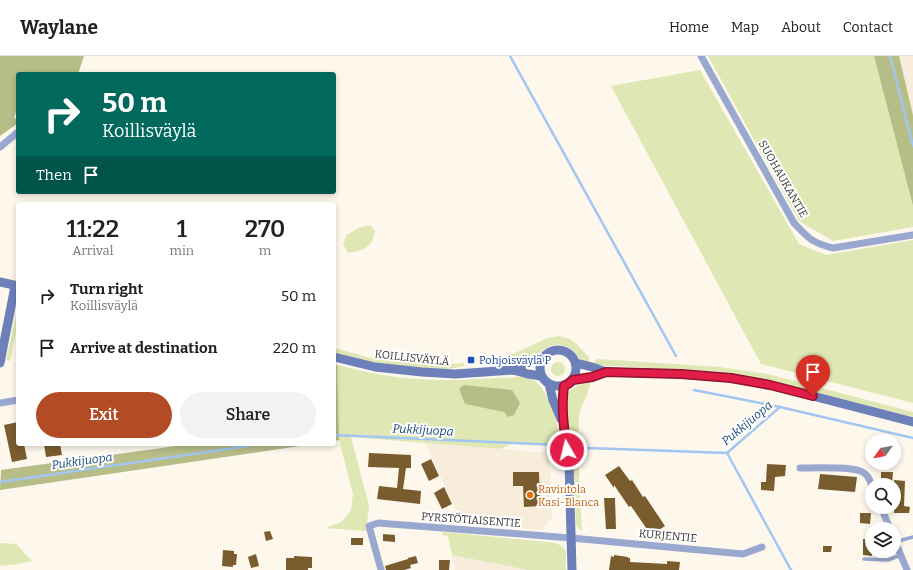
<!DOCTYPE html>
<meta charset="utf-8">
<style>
:root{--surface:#fff;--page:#f2f2f2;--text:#222;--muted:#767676;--line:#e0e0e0;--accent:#b34c24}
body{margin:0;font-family:Bitter,serif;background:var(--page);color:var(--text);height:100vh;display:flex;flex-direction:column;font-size:15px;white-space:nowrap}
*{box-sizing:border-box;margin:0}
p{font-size:13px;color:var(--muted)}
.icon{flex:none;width:22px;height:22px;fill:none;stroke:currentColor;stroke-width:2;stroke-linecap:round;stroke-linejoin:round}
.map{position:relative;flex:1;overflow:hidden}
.side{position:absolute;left:16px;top:146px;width:320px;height:244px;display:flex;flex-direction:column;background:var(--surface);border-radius:4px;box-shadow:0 2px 6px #0003}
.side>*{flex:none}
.top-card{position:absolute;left:16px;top:16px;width:320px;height:122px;border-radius:4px;box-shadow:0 2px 6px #0003;background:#00695c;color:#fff;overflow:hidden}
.needle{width:26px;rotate:237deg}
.buttons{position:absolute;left:865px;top:378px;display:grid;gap:8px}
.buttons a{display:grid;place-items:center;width:36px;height:36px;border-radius:50%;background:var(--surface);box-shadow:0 2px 6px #0003;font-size:20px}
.pin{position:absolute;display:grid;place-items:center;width:34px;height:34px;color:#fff;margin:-41px -17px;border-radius:50% 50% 50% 0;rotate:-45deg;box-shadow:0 0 4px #0007}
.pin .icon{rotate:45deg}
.me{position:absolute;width:44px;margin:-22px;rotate:352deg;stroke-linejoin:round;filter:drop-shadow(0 0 3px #0008)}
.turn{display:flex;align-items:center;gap:14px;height:84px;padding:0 20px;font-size:18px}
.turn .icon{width:52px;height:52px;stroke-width:2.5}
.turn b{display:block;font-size:28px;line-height:34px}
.then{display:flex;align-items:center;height:38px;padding:0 20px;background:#0003;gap:8px;font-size:15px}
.eta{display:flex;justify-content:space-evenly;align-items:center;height:68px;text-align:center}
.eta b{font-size:24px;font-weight:600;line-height:28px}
.primary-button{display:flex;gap:8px;margin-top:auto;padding:8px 20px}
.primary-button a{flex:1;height:46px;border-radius:24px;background:var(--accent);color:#fff;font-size:16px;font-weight:600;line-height:46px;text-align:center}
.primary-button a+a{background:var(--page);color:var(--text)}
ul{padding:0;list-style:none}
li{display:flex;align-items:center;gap:12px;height:52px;padding:0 20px}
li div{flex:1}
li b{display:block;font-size:15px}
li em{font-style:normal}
header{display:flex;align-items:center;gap:24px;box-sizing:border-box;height:56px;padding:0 20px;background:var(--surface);border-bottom:1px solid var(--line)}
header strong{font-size:19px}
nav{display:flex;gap:22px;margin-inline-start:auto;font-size:14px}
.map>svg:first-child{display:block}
.built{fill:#f8ecdb}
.green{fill:#dfe7b4}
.forest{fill:#b6bd87}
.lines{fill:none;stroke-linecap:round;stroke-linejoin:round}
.stream{stroke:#a2c6f2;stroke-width:2.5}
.building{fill:#7a5d2f}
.lane{stroke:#99a8cf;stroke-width:3.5}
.street{stroke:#99a8cf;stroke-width:7}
.secondary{stroke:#6d80b9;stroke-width:9}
.route-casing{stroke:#92132f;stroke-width:10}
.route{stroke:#e11d48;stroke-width:7}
.transit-dot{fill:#1a4fb4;stroke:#fff;stroke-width:1.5}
.food-dot{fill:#e8710a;stroke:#fff;stroke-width:1.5}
.labels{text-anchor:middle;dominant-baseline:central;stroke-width:4;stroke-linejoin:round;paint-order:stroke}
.street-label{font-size:11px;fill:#3a3834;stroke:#fff}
.transit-label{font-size:11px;fill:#164399;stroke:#fff;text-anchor:start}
.food-label{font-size:11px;fill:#c56008;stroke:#fff;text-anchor:start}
.water-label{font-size:12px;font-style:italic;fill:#17477c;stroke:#fff}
</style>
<header>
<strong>Waylane</strong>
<nav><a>Home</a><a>Map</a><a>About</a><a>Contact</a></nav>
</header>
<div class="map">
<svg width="913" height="514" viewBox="0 0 913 514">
<rect width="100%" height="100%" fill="#fef7ec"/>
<!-- built -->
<g class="built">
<polygon points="899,0 913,0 913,59"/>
<polygon points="425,387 550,397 552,463 541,474 462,467"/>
<polygon points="452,499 528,514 455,514"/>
</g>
<!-- green -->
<g class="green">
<polygon points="708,0 874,0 913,150 913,171 833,185 799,165"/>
<polygon points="700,14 799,188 826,199 913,184 913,347 761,308 611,30"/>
<path d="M370,169L375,175C372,192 364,194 348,197L343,188L347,179L358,172Z"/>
<polygon points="18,253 18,267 10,305 6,304 16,259"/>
<path d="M558,280C574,282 578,290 589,301V308C586,307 583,306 581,304C575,298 573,292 565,290C551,286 546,293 537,299C533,302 527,304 522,306C510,310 497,309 485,308L484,306L508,300L548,282Z"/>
<polygon points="334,292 371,302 433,309 464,307 464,310 448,313 430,313 373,307 334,297"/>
<polygon points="598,303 720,311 768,318 913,356 913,361 775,326 720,316 595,309 595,305"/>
<circle cx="558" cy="313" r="7"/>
<path d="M337,309C354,313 371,317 388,320C432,327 478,323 522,321C527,322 533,323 537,327C548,336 555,359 558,373C559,378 559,383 559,389L513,387L501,393L351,381L369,450L366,475L326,472L341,466L351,455L353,438L339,384Z"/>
<path d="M590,326C590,338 580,349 579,361C577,399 580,437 582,475L578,472L576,468L573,395L565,349L566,341L570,335L578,329Z"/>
<polygon points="443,476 556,487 563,491 566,496 566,514 528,514 452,499 448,480 442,479"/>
<polygon points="0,487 16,488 28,501 33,505 18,508 0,510"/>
</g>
<!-- forest -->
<g class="forest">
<polygon points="0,0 84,0 78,18 18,18 18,49 14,62 18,64 18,67 0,80"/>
<polygon points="874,0 899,0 913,59 913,150"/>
<polygon points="334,308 337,309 339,384 334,385"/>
<polygon points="464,329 512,334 520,347 514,359 508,361 504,356 465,348 459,333"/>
<polygon points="191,388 314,388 0,434 1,414"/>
</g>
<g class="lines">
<!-- stream -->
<g class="stream">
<polyline points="510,0 676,300"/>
<polyline points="890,0 913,90"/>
<polyline points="694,334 780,351"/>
<polyline points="334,379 559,389"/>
<polyline points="588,392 727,397 780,351 913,382"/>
<polyline points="727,397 791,514"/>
<polyline points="0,426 261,388"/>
</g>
</g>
<!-- building -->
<g class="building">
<polygon points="18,366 18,388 24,388 27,403 12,406 4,369"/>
<polygon points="44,388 60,388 62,399 46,401"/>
<polygon points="369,397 411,399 411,412 406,412 403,433 421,435 420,448 377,443 379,430 397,432 399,412 368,411"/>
<polygon points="431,403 439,420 429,425 421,408"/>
<polygon points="767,408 786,409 785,420 775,421 774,435 761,434 761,426 766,426"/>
<polygon points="619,410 630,425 632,424 643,441 645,440 665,470 651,479 631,450 629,451 614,429 614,432 605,419"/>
<polygon points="513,416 539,416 540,450 524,451 523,430 513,430"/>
<polygon points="881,416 893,416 892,429 881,429"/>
<polygon points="820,418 857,421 855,436 818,433"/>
<polygon points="894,424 905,425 904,450 910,451 909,457 894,457 895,431 894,431"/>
<polygon points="444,431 452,448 442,453 434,437"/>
<polygon points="604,442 615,442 616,473 606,473"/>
<polygon points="860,457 871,457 870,468 860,467"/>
<polygon points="270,475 273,483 266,485 264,476"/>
<polygon points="383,478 395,479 395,486 383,485"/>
<polygon points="866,478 872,479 872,500 863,499 863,483 866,483"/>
<rect x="351" y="482" width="12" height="7"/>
<polygon points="823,490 832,490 831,496 823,496"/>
<polygon points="223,494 234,495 234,498 237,498 236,509 233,509 233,511 222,510"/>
<polygon points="256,498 259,510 251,512 248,501"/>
<polygon points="614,499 628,501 628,502 630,502 630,506 667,508 667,505 680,506 679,514 609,514 611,500 614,501"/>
<polygon points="294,500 312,501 312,512 308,512 308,514 286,514 286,502 294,502"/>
<polygon points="416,500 418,507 410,509 411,512 404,514 386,514 385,510 408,503 408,502"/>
<polygon points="439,504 450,504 449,514 439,514"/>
</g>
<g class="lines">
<!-- lane -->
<g class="lane">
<polyline points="895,486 913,481"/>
<polyline points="864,503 888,504 901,499"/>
</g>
<!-- street -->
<g class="street">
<path d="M701,0L794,167C808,182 812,187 833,192L913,179"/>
<polyline points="0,91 18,76"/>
<polyline points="0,347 18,344"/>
<path d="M800,412C812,412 856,410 864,417C869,420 870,425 872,430"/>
<polyline points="881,451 890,473"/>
<polyline points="894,483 907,514"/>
<polyline points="381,514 369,470 378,467 571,482 743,498 762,491"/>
</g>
<!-- secondary -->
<g class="secondary">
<polyline points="0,226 18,230"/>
<circle cx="558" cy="312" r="18"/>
<polyline points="334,301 375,311 422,316 455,318 513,314 528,318 541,320"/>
<polyline points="0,307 15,230"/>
<polyline points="576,307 592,311 606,316 681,318 731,322 770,329 913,366"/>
<polyline points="513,314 527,307 543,302"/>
<polyline points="573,324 592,321 606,316"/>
<polyline points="549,328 553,344 561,363"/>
<polyline points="564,330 562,345 564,371 569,406 572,514"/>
</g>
</g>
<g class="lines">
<defs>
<path id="route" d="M567,394C564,373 561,352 564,330L568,328L573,324L592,321L606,316L681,318L731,322L770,329L813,340"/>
</defs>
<!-- route casing -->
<use href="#route" class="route-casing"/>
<!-- route -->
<use href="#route" class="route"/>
</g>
<!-- markers -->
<rect class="transit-dot" x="467" y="300" width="8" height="8" rx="2"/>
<circle class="food-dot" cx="530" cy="439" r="4"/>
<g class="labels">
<!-- street labels -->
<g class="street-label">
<text transform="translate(783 123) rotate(60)">SUOHAUKANTIE</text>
<text transform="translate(412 302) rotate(6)">KOILLISVÄYLÄ</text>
<text transform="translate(471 464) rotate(4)">PYRSTÖTIAISENTIE</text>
<text transform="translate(668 480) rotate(5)">KURJENTIE</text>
</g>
<!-- transit labels -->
<g class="transit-label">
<text x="479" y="304">Pohjoisväylä P</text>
</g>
<!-- food labels -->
<g class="food-label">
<text x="538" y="433">Ravintola<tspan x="538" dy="13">Kasi-Blanca</tspan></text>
</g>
<!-- water labels -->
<g class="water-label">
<text transform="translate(747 367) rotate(-40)">Pukkijuopa</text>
<text transform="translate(423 374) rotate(3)">Pukkijuopa</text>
<text transform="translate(82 405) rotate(-8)">Pukkijuopa</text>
</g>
</g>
</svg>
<div class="buttons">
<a><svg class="needle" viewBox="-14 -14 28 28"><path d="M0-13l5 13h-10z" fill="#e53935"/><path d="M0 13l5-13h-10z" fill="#767676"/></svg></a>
<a><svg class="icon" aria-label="search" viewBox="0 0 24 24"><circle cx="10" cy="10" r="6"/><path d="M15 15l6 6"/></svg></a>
<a><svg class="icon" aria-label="layers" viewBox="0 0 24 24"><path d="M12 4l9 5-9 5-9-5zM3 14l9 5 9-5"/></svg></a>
</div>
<div class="pin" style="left:813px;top:340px;background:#d93025"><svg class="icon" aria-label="arrive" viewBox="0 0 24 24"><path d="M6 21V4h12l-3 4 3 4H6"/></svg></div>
<svg class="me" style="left:567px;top:394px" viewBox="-20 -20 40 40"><circle r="17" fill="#e11d48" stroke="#fff" stroke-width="3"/><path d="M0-11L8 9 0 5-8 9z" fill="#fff"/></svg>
<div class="top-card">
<div class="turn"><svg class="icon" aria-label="right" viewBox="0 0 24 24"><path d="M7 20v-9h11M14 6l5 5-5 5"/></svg><div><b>50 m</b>Koillisväylä</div></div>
<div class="then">Then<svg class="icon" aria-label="arrive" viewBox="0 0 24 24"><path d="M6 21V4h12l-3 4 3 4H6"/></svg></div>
</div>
<section class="side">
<div class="eta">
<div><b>11:22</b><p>Arrival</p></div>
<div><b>1</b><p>min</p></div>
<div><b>270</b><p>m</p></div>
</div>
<ul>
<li><svg class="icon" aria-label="right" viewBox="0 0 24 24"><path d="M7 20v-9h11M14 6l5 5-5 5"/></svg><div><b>Turn right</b><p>Koillisväylä</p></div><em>50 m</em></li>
<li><svg class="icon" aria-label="arrive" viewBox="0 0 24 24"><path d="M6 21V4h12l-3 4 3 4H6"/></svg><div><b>Arrive at destination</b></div><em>220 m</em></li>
</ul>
<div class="primary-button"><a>Exit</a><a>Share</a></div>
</section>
</div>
